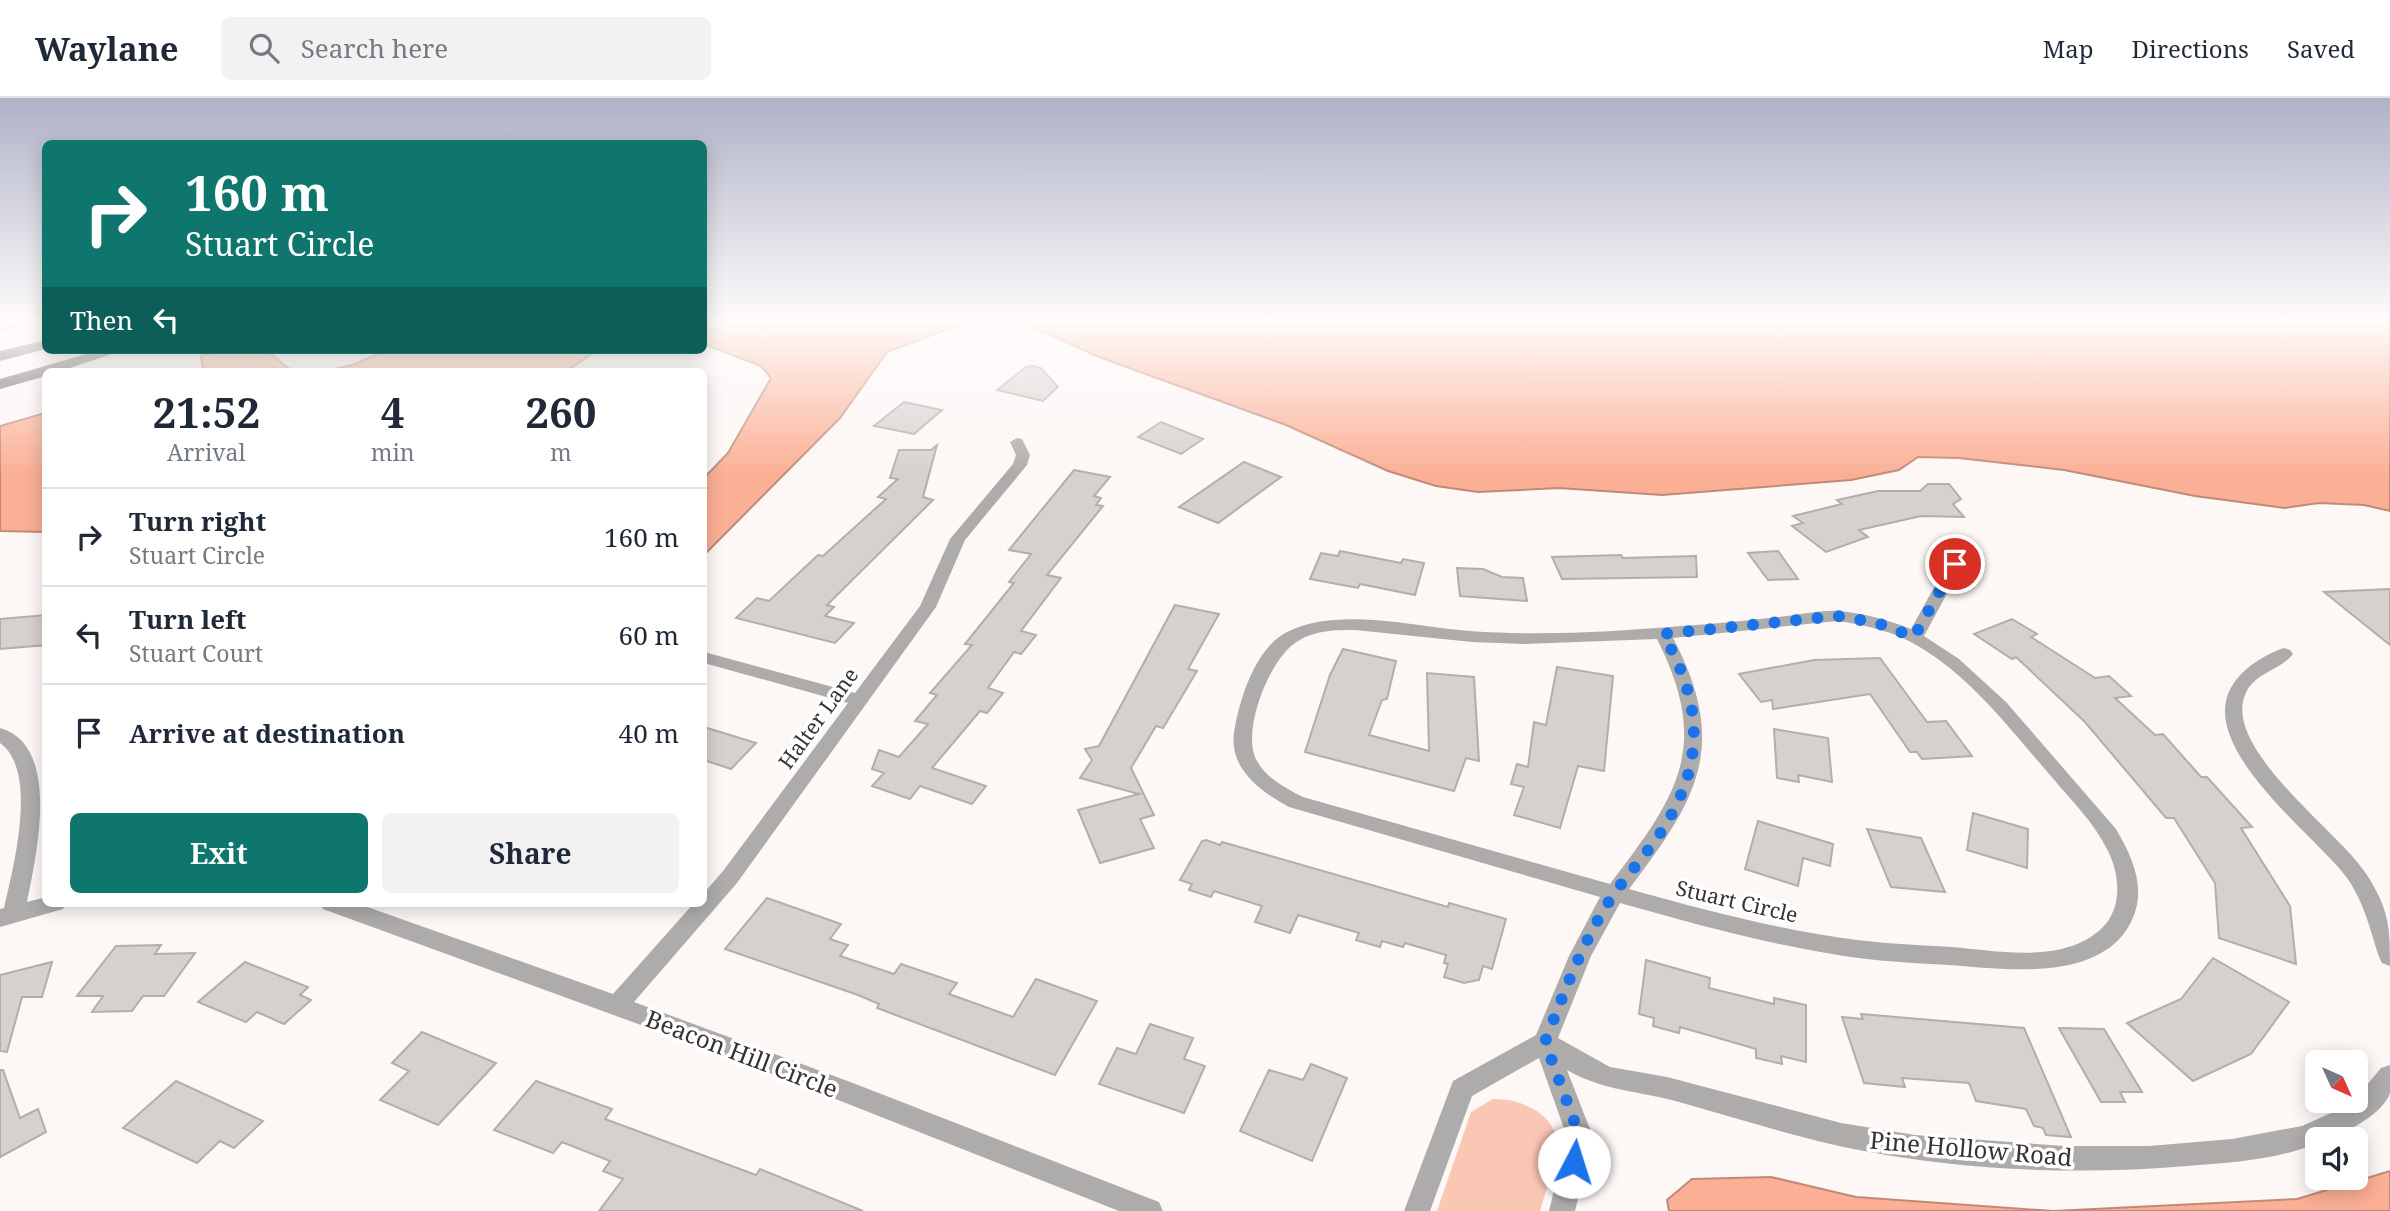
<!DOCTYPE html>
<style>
:root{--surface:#fff;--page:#f2f2f3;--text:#1f2937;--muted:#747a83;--line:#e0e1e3;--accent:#0f766e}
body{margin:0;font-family:"Noto Serif",serif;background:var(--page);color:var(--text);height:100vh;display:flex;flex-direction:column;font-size:26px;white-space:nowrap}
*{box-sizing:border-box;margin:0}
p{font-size:23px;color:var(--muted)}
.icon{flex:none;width:38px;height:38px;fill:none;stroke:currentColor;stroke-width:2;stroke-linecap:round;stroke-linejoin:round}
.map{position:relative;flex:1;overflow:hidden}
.side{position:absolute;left:42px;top:270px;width:665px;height:539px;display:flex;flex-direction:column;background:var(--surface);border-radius:10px;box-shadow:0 4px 18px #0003}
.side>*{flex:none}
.banner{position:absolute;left:42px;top:42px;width:665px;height:214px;border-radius:10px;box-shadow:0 4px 18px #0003;background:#0f766e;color:#fff;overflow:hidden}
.needle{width:46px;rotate:135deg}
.tools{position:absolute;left:2305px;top:952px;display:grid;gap:14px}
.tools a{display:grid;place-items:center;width:63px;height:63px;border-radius:10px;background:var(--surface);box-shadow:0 4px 18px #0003;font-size:35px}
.pin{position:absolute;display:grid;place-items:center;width:60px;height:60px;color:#fff;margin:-30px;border:4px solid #fff;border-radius:50%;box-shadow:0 2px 7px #0007}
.me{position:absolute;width:77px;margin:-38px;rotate:5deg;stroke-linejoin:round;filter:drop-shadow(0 0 5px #0008)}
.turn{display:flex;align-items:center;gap:24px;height:147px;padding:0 28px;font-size:32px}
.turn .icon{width:91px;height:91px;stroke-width:2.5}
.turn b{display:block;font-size:49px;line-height:60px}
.then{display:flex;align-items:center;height:66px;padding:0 28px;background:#0003;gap:14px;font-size:26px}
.eta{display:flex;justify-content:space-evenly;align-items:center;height:119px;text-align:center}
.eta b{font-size:42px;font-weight:700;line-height:49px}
.button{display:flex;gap:14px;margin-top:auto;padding:14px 28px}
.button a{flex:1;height:80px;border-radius:10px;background:var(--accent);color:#fff;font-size:28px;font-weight:700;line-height:80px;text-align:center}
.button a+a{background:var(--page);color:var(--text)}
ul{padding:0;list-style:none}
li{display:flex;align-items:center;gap:21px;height:98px;padding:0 28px;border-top:2px solid var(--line)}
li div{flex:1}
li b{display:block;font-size:26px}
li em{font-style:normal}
header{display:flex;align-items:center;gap:42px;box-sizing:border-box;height:98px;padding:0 35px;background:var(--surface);border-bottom:2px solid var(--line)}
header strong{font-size:33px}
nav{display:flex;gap:38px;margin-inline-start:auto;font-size:24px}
.search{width:490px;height:63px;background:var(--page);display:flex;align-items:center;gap:18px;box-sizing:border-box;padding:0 24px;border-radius:10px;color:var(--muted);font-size:26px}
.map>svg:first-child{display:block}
.green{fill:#fbc7b5}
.water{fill:#fbaf95;stroke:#c08a78;stroke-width:2}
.building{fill:#d6d0ce;stroke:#b3adab;stroke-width:2}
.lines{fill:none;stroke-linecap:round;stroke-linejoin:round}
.street{fill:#aeacab;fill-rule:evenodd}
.highway{fill:#5b5655;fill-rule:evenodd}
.tram{stroke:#7b7877;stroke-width:2}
.route{stroke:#1a73e8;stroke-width:12;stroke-dasharray:0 21.6}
.labels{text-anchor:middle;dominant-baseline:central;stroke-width:7;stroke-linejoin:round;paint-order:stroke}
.street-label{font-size:21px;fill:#363433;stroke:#fff}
.near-street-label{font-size:24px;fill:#363433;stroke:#fff}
</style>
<header>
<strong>Waylane</strong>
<div class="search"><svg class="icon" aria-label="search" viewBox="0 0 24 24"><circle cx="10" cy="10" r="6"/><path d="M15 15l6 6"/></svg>Search here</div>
<nav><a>Map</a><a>Directions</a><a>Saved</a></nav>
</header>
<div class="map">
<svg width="2390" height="1113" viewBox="0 0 2390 1113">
<rect width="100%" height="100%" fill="#fdf7f5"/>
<!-- green -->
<path class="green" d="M1493,1001C1520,1000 1558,1016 1557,1049C1556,1069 1545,1093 1540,1113H1437L1471,1014Z"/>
<!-- water -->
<g class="water">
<polygon points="704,223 980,223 964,225 887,254 840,320 704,457 704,380 728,355 771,280 761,268 704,246"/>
<polygon points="1020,223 2390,223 2390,413 2364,407 2319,405 2285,410 2195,398 2064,372 1959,360 1918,359 1899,372 1851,382 1662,397 1559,390 1478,394 1436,388 1388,373 1286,327 1099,259"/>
<polygon points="220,252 266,252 292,273 203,273 201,258"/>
<polygon points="387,252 597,252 567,273 326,273 355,266"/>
<polygon points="45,315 45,434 0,433 0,328"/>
<polygon points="2390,1073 2390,1113 1669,1113 1667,1102 1692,1081 1771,1079 1856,1099 2053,1113 2297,1101"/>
</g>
<!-- building -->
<g class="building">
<polygon points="1033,268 1041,270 1058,289 1043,303 997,292 1026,269"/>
<polygon points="904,304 942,312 914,336 874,328"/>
<polygon points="1161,324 1203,341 1181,356 1138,339"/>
<polygon points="937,347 923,399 933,402 827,507 834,509 825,518 854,525 835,545 736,520 757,500 769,503 818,457 823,458 886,401 878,399 898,381 890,380 899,352 931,352"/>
<polygon points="1244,364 1281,379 1218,425 1179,409"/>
<polygon points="1074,372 1110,379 1094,398 1101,400 1096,407 1103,408 1047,477 1061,480 1021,533 1036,537 1021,556 1014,554 988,590 1003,595 987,615 980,613 932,670 986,688 972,706 920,688 910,701 872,688 884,675 872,671 879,652 899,659 928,626 915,623 937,597 930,595 972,547 965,546 1014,485 1009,484 1031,456 1009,452"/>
<polygon points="1928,386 1949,386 1961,401 1953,406 1964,419 1921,418 1859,432 1868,439 1826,454 1792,428 1803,425 1793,418 1842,406 1837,402 1878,393 1920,393"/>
<polygon points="1340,453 1401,465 1403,461 1424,465 1415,497 1360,486 1358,490 1310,481 1321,455 1338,458"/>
<polygon points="1778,453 1798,481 1768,482 1748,455"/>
<polygon points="1621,457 1623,460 1696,458 1697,479 1562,481 1552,459"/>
<polygon points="1457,470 1483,471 1502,479 1523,480 1527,503 1460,498"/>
<polygon points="2390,491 2390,547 2324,494"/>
<polygon points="1175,507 1219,516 1188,571 1197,573 1163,630 1156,628 1131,670 1154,717 1140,721 1154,750 1100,765 1078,712 1139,696 1080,680 1092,662 1085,651 1099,648"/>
<polygon points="46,517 46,547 0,551 0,521"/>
<polygon points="2012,521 2037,536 2031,539 2095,580 2109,578 2131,598 2115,600 2155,637 2163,636 2201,679 2207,679 2252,729 2241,730 2290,808 2296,866 2219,840 2215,785 2174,720 2166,720 2085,624 2016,559 2012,561 1974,536"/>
<polygon points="1343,551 1396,563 1387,601 1382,602 1369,637 1429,653 1427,575 1474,579 1479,663 1466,660 1454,693 1305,654 1330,577"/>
<polygon points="1880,560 1927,624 1946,623 1972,658 1922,661 1917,654 1910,654 1870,596 1773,611 1772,602 1761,604 1739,576 1814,562"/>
<polygon points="1557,569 1613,578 1604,673 1578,668 1560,730 1514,717 1524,689 1511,686 1517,666 1528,669 1534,624 1546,627"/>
<polygon points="704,629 756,645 731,671 704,662"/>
<polygon points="1774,631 1828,640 1832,684 1798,677 1799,684 1777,680"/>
<polygon points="1973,715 2028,731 2027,770 1967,752"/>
<polygon points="1758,723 1833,746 1830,768 1803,760 1798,788 1745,771"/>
<polygon points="1867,731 1921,740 1945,794 1891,789"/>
<polygon points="1206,742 1220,747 1222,744 1448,809 1449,805 1506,821 1492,871 1483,868 1479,882 1464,885 1444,879 1448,866 1444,865 1446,857 1405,845 1403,849 1382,843 1380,849 1356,842 1359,835 1298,817 1290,835 1255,824 1262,808 1214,793 1211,799 1189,792 1192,786 1180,782 1202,743"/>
<polygon points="767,800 841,826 830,841 848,847 840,858 894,876 901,866 957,885 949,896 1013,919 1036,881 1097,903 1055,977 877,910 879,906 858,897 725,851"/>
<polygon points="161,847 155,856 195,855 164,898 143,898 132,913 92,914 103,898 77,898 116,848"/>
<polygon points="2213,860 2289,904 2251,956 2193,983 2127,925 2181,901"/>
<polygon points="1646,862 1710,880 1709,890 1774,906 1774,900 1806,907 1806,964 1781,958 1782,966 1756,960 1756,951 1739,946 1680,929 1679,935 1653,928 1654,920 1639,916"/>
<polygon points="52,864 42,899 22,899 7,954 0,953 0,877"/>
<polygon points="245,864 308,889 300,897 311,902 284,926 257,914 246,924 198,904"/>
<polygon points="1861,916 2024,930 2071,1039 2046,1037 2043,1030 2034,1028 2026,1011 1976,1003 1969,985 1902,980 1905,989 1864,985 1842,919 1863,921"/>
<polygon points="1150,926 1193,940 1184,961 1205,968 1184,1015 1099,986 1117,950 1136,956"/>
<polygon points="2059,930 2104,931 2142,994 2120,994 2125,1004 2101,1004"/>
<polygon points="422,934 496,965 438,1027 380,1002 409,973 392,965"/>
<polygon points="1311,966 1347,980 1312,1063 1240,1033 1269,972 1303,982"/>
<polygon points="0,972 3,972 20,1020 38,1011 46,1034 0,1059"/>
<polygon points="176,983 263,1023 234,1050 220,1043 197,1065 123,1030"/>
<polygon points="536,983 612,1011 605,1021 756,1077 760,1071 863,1113 599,1113 623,1081 603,1073 610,1063 562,1044 553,1055 494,1032"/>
</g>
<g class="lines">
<!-- street -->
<g class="street">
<polygon points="1017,340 1022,341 1030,357 1027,367 965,442 936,509 737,785 634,904 853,985 1159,1104 1163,1113 1119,1113 734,961 323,811 320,805 356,805 613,896 694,805 704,805 704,795 723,773 848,605 704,565 704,554 855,595 920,508 950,441 1013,366 1016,357 1010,344"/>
<path d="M1955,461L1963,466L1924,538L1959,561L2006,604L2116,731C2133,760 2148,793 2130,826C2098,885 2004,871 1948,867C1918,865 1888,864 1858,860C1777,849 1698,827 1620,805L1591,858L1558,940L1610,969L1667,979L1841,1025L1915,1037L2064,1048H2149L2232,1041L2302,1028L2351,1006L2381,970L2390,967C2390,975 2390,988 2390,995C2383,1017 2338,1041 2317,1041V1045C2278,1062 2229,1065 2187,1068C2081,1077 1968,1073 1864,1053C1801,1041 1740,1021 1679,1004C1640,993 1603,993 1567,972L1593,1039L1575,1113H1549L1567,1039L1539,960L1472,998L1430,1113H1404L1453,983L1536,937L1569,858L1600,799L1289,709C1258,692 1226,668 1235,629C1241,597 1256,550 1287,534C1338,508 1416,529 1470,533C1540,538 1611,534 1681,528C1717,526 1752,522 1787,518C1804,516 1822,512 1839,513C1863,515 1889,522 1911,531L1947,466ZM1837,523C1865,527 1893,533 1918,548C1971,579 2010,631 2050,677C2070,701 2094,724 2108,753C2120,777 2123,811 2101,831C2063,866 1999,853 1952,849C1921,847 1889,846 1857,842C1780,832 1704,812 1629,791C1697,702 1730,648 1673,540ZM1355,532L1472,544L1524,546L1657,541C1712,650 1677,698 1610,786L1303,699C1286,690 1266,680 1257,663C1240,634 1270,559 1298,543C1315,532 1336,532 1355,532Z"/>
<path d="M2284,550L2290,552L2293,556C2280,573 2253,575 2245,597C2223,652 2340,734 2367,777C2389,812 2390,828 2390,868L2382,865L2379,859C2370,831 2363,800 2344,776C2310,733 2188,642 2236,582C2247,568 2267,555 2284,550Z"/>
<path d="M0,630C62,647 36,759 27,804L46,799V805H66L63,811L0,829V811L4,810C13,770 39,673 0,645Z"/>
</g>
<!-- highway -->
<g class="highway">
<polygon points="46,242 46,251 0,263 0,253"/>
<polygon points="100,252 124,252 61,273 46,273 46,278 0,291 0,281"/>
</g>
<!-- tram -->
<polyline class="tram" points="0,231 35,223"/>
</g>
<!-- sky -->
<linearGradient id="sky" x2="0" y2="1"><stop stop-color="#afb2c7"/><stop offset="0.59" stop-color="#fefbfa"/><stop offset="1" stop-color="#fefbfa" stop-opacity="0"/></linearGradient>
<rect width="2390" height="378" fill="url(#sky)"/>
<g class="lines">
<!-- route -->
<path class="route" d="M1574,1064L1580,1039L1545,944C1563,897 1580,851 1606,808C1621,784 1641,763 1657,740C1705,670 1705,609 1663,536L1837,518L1877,525L1914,539L1955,466"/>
</g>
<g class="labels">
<!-- street labels -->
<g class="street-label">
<text transform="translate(818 620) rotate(-54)">Halter Lane</text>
<text transform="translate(1737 803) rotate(13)">Stuart Circle</text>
</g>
<!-- near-street labels -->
<g class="near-street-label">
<text transform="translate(742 955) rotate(21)">Beacon Hill Circle</text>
<text transform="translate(1971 1050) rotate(5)">Pine Hollow Road</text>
</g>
</g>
</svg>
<div class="tools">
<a><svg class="needle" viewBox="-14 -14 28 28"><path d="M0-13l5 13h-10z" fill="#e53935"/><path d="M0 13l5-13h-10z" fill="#747a83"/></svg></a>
<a><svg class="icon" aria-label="sound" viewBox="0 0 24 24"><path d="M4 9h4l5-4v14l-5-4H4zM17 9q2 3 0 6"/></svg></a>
</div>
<div class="pin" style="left:1955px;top:466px;background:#d93025"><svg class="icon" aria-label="arrive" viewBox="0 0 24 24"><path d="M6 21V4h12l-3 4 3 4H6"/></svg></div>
<svg class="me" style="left:1574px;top:1064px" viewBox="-20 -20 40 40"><circle r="19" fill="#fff"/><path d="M0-13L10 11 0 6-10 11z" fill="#1a73e8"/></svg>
<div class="banner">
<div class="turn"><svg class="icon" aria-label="right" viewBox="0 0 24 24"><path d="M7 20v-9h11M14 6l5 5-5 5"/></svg><div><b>160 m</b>Stuart Circle</div></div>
<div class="then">Then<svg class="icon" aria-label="left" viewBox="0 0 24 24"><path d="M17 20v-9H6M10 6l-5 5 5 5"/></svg></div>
</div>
<section class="side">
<div class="eta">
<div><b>21:52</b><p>Arrival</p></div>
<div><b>4</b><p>min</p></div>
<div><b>260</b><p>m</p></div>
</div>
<ul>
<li><svg class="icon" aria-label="right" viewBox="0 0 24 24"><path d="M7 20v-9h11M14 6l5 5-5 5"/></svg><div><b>Turn right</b><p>Stuart Circle</p></div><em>160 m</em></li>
<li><svg class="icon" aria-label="left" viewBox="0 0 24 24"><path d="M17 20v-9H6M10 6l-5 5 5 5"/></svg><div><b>Turn left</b><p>Stuart Court</p></div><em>60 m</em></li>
<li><svg class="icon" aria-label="arrive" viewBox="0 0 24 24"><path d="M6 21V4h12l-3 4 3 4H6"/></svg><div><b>Arrive at destination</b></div><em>40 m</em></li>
</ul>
<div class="button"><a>Exit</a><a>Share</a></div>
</section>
</div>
